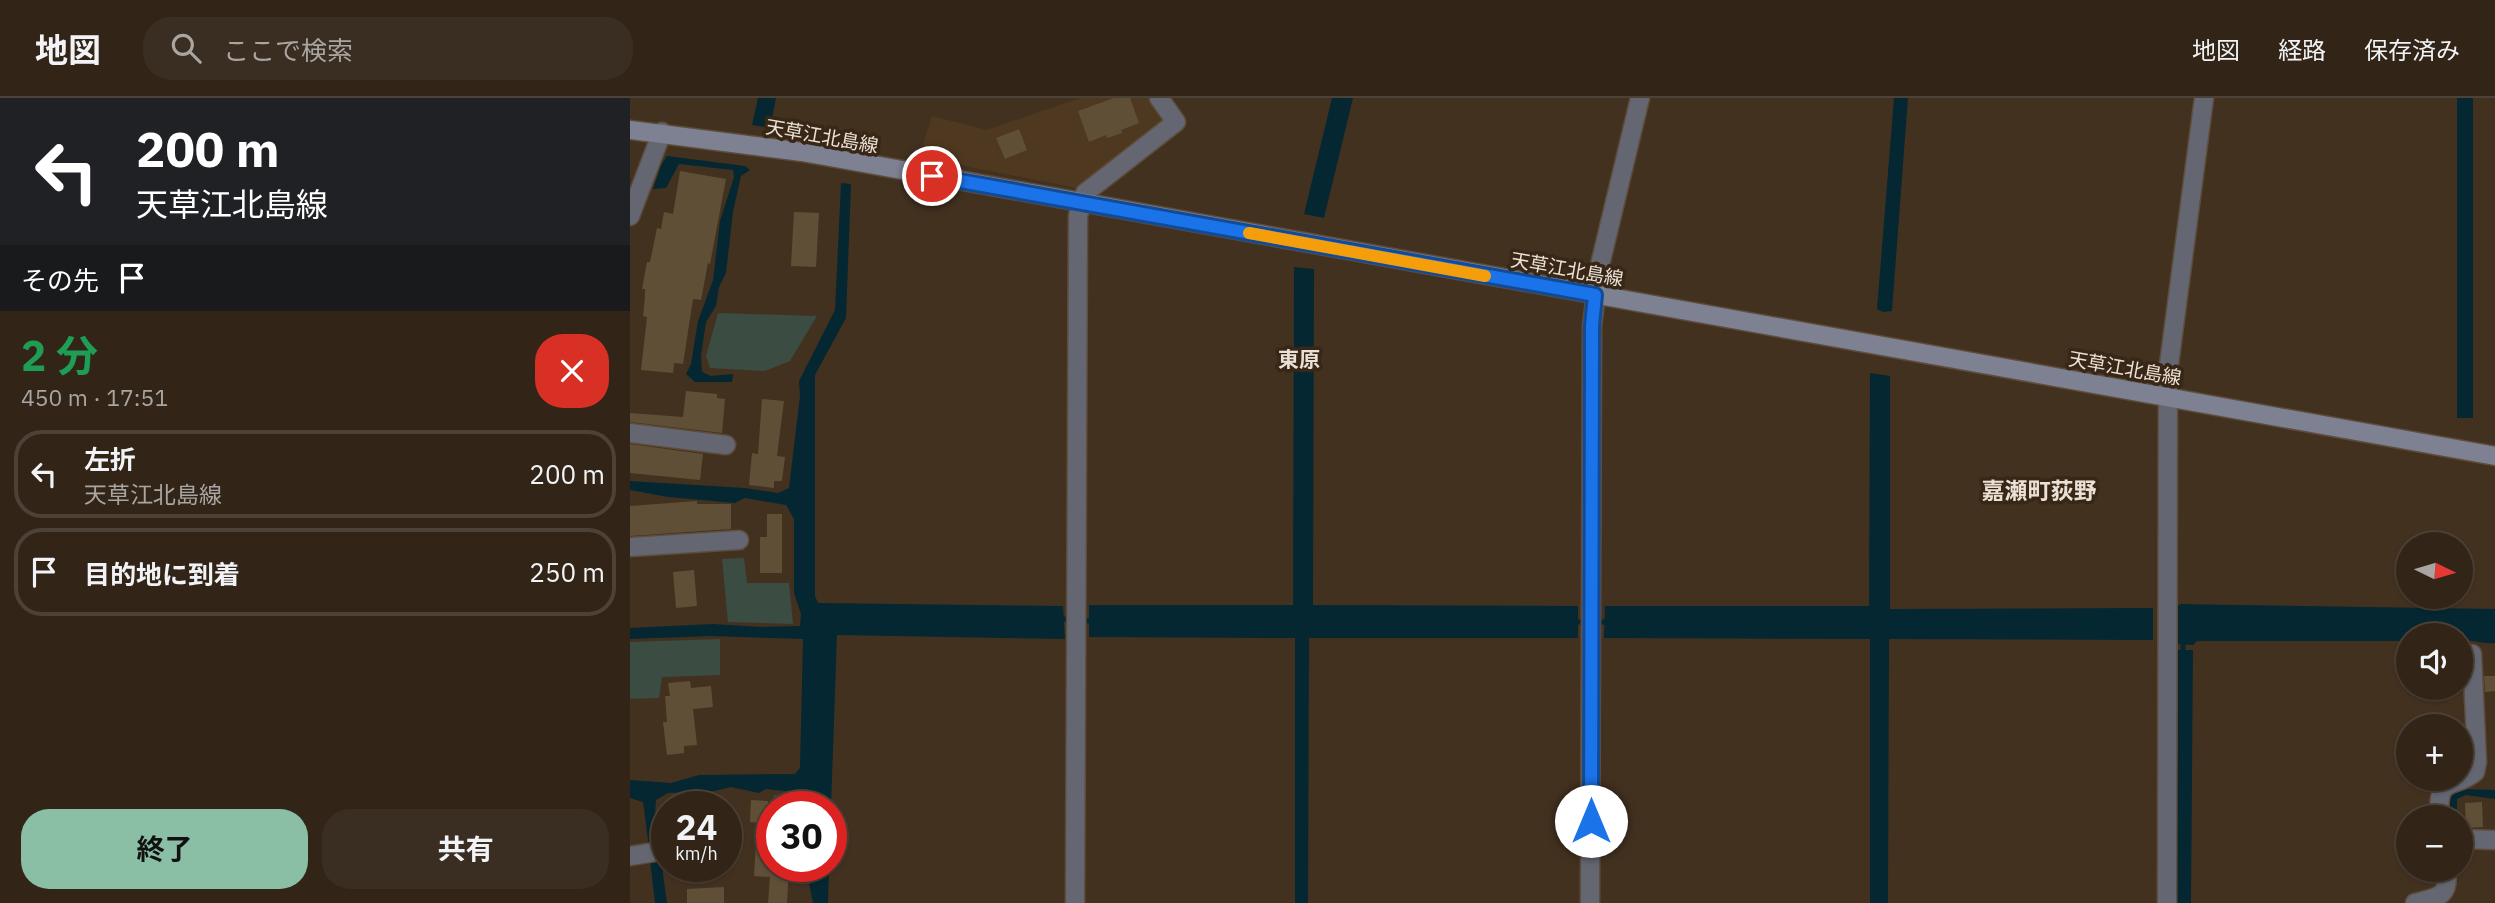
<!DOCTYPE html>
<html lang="ja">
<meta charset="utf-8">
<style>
:root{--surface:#322518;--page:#3a2d21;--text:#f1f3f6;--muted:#a8a5a2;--line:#4d4237;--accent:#8abfa5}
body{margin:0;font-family:"IBM Plex Sans","Noto Sans JP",sans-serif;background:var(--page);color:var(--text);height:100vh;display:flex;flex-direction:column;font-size:26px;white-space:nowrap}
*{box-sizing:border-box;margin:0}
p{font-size:23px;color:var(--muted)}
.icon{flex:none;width:38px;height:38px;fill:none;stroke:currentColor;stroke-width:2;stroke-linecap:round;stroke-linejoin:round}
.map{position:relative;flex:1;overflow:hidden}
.details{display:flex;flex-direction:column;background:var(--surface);width:630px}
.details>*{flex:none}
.hud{background:#202124;color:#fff;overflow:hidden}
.needle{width:46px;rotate:95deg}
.fabs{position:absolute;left:1766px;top:434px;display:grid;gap:14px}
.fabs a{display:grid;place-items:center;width:77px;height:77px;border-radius:50%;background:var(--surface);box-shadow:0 2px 5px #0004,0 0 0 2px var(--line);font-size:35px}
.speed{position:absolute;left:21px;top:693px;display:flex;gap:14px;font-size:35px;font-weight:700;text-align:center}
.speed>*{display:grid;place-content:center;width:91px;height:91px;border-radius:50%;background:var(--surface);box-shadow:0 2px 5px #0004,0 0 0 2px var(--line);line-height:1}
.speed small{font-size:18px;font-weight:400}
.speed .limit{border:10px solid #d22;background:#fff;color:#111}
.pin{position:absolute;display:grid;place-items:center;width:60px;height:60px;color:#fff;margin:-30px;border:4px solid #fff;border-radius:50%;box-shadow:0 2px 7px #0007}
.me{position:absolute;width:77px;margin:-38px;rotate:0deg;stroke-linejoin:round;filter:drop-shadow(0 0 5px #0008)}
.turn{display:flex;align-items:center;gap:24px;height:147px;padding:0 21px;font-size:32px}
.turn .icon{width:91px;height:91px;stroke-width:2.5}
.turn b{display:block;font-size:49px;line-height:60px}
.then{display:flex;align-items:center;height:66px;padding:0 21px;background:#0003;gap:14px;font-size:26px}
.round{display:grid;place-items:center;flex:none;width:74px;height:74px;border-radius:28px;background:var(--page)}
.summary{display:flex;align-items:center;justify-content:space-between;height:119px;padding:0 21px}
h1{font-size:42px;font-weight:700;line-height:52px;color:#1e9e55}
.primary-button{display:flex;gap:14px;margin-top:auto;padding:14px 21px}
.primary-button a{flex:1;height:80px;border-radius:28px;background:var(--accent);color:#111;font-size:28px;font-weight:700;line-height:80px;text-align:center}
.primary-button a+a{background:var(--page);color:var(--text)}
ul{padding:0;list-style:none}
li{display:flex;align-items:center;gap:21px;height:88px;margin:0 14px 10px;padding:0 7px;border:4px solid var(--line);border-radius:28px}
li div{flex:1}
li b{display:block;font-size:26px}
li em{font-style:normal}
header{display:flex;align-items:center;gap:42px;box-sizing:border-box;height:98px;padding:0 35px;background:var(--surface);border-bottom:2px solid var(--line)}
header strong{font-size:33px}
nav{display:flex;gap:38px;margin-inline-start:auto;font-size:24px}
.search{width:490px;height:63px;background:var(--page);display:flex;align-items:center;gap:18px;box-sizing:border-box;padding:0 24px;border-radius:28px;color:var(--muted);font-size:26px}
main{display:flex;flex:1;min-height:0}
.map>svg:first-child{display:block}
.built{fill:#4e3820}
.green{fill:#3b4c42}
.water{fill:#052731}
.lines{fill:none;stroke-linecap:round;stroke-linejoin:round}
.stream{stroke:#052731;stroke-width:5}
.building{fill:#604f37}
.street-casing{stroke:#5e4d3d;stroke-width:21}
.secondary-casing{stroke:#5e4d3d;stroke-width:21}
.street{stroke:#646671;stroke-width:18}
.secondary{stroke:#7e8192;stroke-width:18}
.route-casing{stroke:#114b97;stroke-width:18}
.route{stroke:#1a73e8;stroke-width:12}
.slow{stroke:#f59e0b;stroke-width:12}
.labels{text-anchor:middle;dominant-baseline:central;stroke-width:7;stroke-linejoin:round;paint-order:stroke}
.street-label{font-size:19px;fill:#ebe0d5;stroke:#382716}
.neighbourhood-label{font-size:21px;font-weight:bold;fill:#ebe0d5;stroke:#382716}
.quarter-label{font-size:23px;font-weight:bold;fill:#ebe0d5;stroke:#382716}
</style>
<header>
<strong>地図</strong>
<div class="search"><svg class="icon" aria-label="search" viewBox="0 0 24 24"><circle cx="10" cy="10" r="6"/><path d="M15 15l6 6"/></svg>ここで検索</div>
<nav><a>地図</a><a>経路</a><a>保存済み</a></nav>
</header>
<main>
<section class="details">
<div class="hud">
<div class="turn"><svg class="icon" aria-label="left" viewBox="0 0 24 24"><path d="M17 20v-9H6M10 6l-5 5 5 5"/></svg><div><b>200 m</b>天草江北島線</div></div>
<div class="then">その先<svg class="icon" aria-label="arrive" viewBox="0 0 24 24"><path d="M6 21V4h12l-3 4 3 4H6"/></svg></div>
</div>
<div class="summary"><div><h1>2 分</h1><p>450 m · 17:51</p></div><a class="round" style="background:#d93025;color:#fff"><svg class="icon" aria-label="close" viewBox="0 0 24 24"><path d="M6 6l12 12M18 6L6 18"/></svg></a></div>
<ul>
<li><svg class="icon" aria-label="left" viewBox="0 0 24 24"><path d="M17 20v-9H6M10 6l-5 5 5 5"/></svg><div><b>左折</b><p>天草江北島線</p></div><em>200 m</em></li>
<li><svg class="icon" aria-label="arrive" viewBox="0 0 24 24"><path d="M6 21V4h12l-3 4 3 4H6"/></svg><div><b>目的地に到着</b></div><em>250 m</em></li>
</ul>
<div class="primary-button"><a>終了</a><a>共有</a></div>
</section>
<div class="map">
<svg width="1865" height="805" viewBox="0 0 1865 805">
<rect width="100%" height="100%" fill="#433120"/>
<!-- built -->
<polygon class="built" points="450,0 522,0 539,22 452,91 289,59 302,18 357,32"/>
<!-- green -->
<g class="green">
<polygon points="88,215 187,218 160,263 135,273 80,270 76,258"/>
<polygon points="114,460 117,485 159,485 163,526 98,524 92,461"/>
<polygon points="90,541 90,577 32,579 29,600 0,601 0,544"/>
<polygon points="144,697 182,701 182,709 142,709"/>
</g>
<!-- water -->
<g class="water">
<polygon points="128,0 146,0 140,30 122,27"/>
<polygon points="702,0 723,0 694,120 674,116"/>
<polygon points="1264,0 1278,0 1262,213 1253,214 1247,211"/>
<rect x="1827" y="0" width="16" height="320"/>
<polygon points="37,58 115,68 120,72 111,78 103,114 96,175 89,189 86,208 76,224 71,258 72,274 81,278 103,276 102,284 65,284 56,276 61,266 68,223 83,182 90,123 104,79 103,72 49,66 36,90 23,91 31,67"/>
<polygon points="211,85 221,86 216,220 185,277 185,498 188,505 433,508 435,541 207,537 201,709 187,709 187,704 181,696 136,691 129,695 101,689 85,693 38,695 26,702 25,715 33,730 31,748 19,749 13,704 0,700 0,682 41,685 69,677 165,676 170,670 173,541 81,538 0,541 0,530 83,526 131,529 170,528 171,516 164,495 164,421 156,407 115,400 105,405 38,399 0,392 0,383 115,390 148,395 159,390 170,298 169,283 205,212"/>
<polygon points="664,169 684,171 683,507 948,508 948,540 679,540 678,805 665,805 665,540 459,539 459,507 663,507"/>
<polygon points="1240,275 1260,278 1260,511 1523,510 1523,542 1259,541 1258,805 1240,805 1240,541 974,540 975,508 1239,508"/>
<path d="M1550,506L1865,511V545C1853,546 1843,542 1831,542L1830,537H1778V543H1567L1563,547L1544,546L1545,511Z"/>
<polygon points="1544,552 1563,552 1561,805 1544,805"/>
<polygon points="1832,691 1865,692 1865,701 1836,697 1827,701 1827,719 1818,719 1821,695"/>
<polygon points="31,761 37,805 25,805 20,763"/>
<polygon points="179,768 199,768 198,805 183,805 177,775"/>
</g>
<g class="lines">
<!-- stream -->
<g class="stream">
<polyline points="434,521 459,523"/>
<polyline points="948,524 975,524"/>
<polyline points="1553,552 1553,547"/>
</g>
</g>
<!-- building -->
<g class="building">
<polygon points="484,0 500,0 509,25 491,32 492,35 477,40 476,37 459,44 448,13"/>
<polygon points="389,31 397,52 375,61 366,40"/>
<polygon points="50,73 96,81 80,166 78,165 71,202 63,201 53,266 44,265 43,275 11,272 17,219 13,218 15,199 15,191 12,191 17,164 20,164 27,130 31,131 34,114 43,116"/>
<polygon points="164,114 189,115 186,169 161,168"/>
<polygon points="56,293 87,296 87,300 95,301 92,335 0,324 0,315 53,319"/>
<polygon points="132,301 154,303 147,358 155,359 152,383 144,383 144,390 119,387 122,355 128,356"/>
<polygon points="0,346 73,356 70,382 0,375"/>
<polygon points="67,403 67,406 101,406 101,431 0,438 0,408"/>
<polygon points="137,416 152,416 152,475 130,475 130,439 137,439"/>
<polygon points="64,472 67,508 46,510 43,474"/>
<polygon points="1854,578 1865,578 1865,593 1855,594"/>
<polygon points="60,583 61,590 81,588 83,609 63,611 67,647 54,648 54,655 37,657 33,624 37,624 35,598 40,598 38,585"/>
<polygon points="121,702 138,703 137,725 120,724"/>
<polygon points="1852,704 1853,729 1836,730 1835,705"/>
<polygon points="127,729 142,730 142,768 159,768 157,805 138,805 140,779 124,778"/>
<polygon points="94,789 94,805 57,805 57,791"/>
</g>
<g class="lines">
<defs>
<g id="street">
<polyline points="0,118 32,34"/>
<polyline points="0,335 96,347"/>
<polyline points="0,449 109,442"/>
<path d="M1810,719C1806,676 1824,692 1845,674L1847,664L1842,556"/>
<polyline points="1830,741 1865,742"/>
<polyline points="96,742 99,741"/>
<polyline points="0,758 37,752"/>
<polyline points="445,805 448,118 455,95 546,24 529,0"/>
<polyline points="960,805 962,228 969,171 1010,0"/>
<polyline points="1537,805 1538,274 1574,0"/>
<path d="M1785,805C1808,799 1820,799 1816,772"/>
</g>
<polyline id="secondary" points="0,32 172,54 1865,358"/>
</defs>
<!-- street casing -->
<use href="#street" class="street-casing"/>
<!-- secondary casing -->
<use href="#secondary" class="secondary-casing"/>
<!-- street -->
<use href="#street" class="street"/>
<!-- secondary -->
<use href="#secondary" class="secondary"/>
</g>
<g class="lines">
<defs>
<polyline id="route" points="302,78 965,197 962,228 961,723"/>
</defs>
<!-- route casing -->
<use href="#route" class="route-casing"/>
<!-- route -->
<use href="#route" class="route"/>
<!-- slow -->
<polyline class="slow" points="619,135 855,178"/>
</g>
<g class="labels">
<!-- street labels -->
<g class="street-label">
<text transform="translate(192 38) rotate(10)">天草江北島線</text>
<text transform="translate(937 171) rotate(10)">天草江北島線</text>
<text transform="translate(1495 270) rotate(10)">天草江北島線</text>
</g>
<!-- neighbourhood labels -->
<g class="neighbourhood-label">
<text x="669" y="261">東原</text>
</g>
<!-- quarter labels -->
<g class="quarter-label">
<text x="1409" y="392">嘉瀬町荻野</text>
</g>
</g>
</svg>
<div class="fabs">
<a><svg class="needle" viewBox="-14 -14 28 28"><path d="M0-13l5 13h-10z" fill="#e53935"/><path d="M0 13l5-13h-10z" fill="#a8a5a2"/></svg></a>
<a><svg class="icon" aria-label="sound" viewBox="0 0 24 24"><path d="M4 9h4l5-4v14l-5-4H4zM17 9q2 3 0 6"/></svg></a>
<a>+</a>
<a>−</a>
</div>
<div class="speed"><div>24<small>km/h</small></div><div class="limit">30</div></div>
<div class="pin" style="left:302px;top:78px;background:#d93025"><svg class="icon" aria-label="arrive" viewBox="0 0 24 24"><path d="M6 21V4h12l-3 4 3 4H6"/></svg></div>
<svg class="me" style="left:961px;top:723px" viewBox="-20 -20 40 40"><circle r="19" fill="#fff"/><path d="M0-13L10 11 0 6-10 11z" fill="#1a73e8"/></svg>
</div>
</main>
